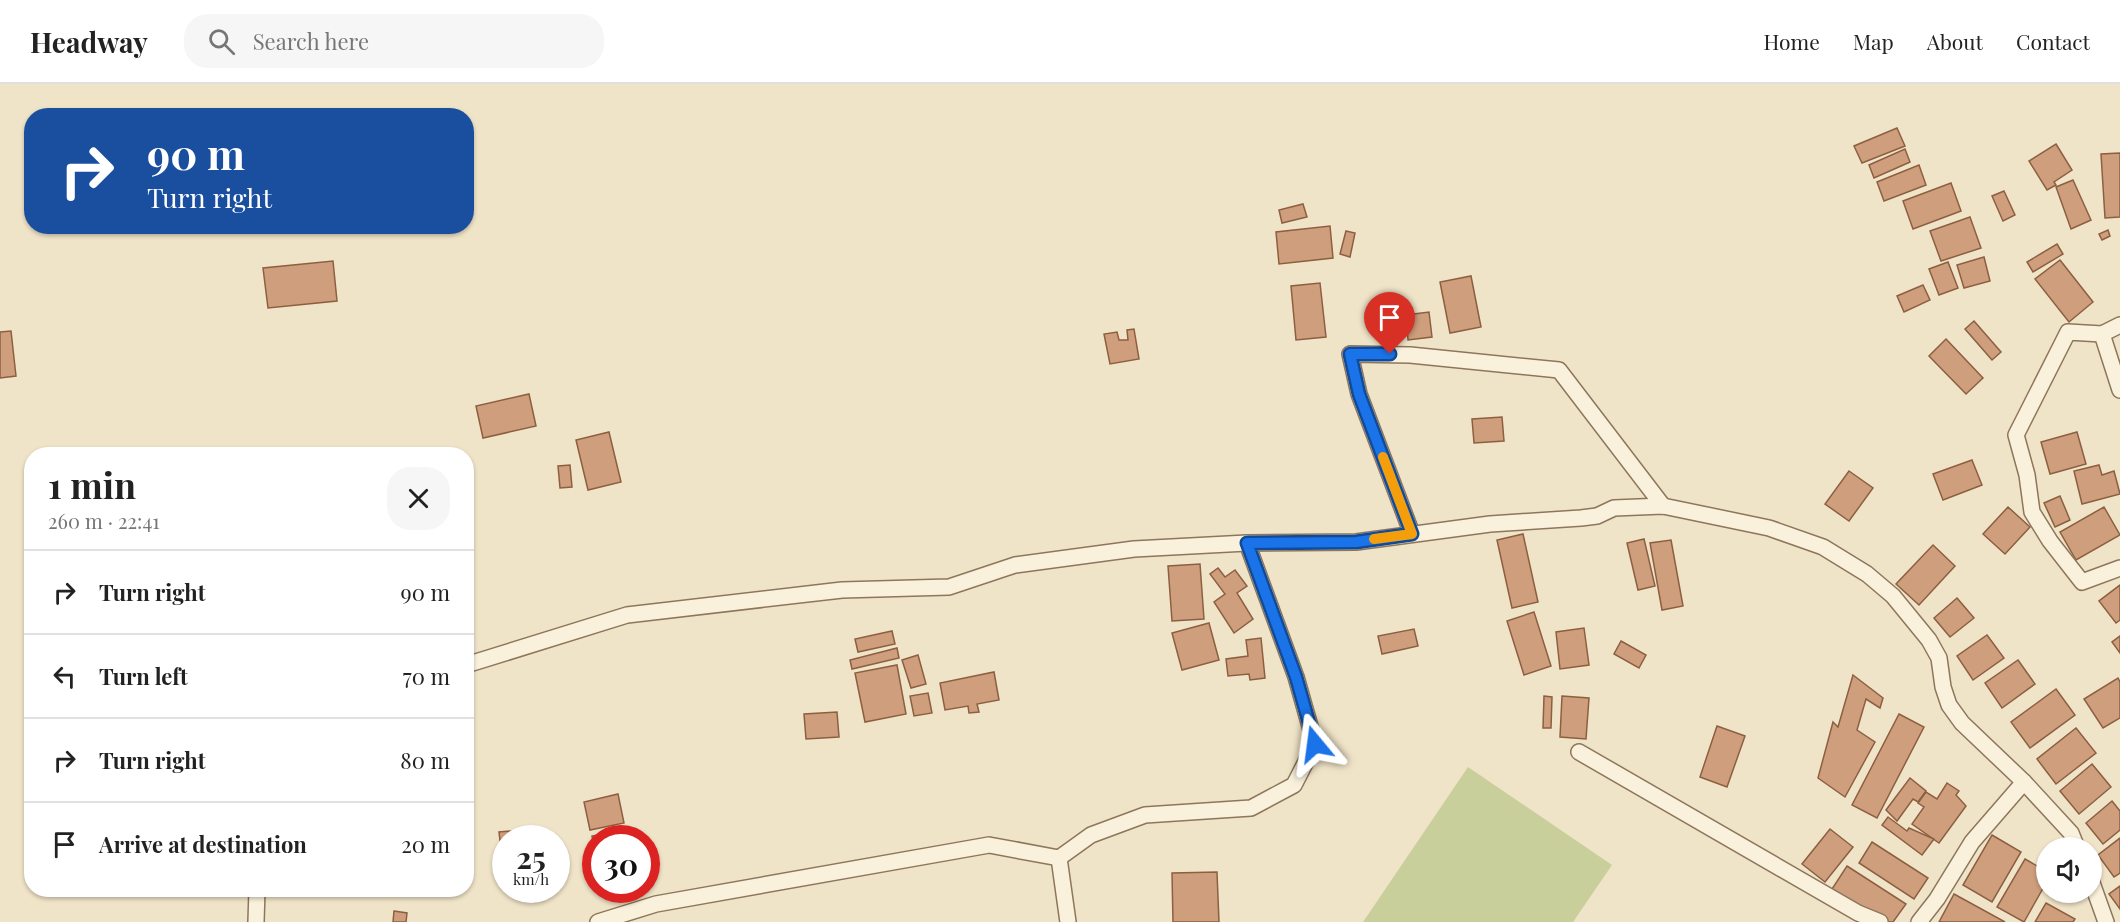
<!DOCTYPE html>
<meta charset="utf-8">
<style>
:root{--surface:#fff;--page:#f6f6f6;--text:#222;--muted:#767676;--line:#e0e0e0}
body{margin:0;font-family:"Playfair Display",serif;background:var(--page);color:var(--text);height:100vh;display:flex;flex-direction:column;font-size:22px;white-space:nowrap}
*{box-sizing:border-box;margin:0}
p{font-size:20px;color:var(--muted)}
.icon{flex:none;width:33px;height:33px;fill:none;stroke:currentColor;stroke-width:2;stroke-linecap:round;stroke-linejoin:round}
.map{position:relative;flex:1;overflow:hidden}
.drawer{position:absolute;left:24px;top:363px;width:450px;height:450px;display:flex;flex-direction:column;background:var(--surface);border-radius:24px;box-shadow:0 2px 4px #0004}
.drawer>*{flex:none}
.guide{position:absolute;left:24px;top:24px;width:450px;height:126px;border-radius:24px;box-shadow:0 2px 4px #0004;background:#1a4fa0;color:#fff;overflow:hidden}
.buttons{position:absolute;left:2036px;top:753px;display:grid;gap:12px}
.buttons a{display:grid;place-items:center;width:66px;height:66px;border-radius:50%;background:var(--surface);box-shadow:0 2px 4px #0004;font-size:30px}
.speed{position:absolute;left:492px;top:741px;display:flex;gap:12px;font-size:30px;font-weight:700;text-align:center}
.speed>*{display:grid;place-content:center;width:78px;height:78px;border-radius:50%;background:var(--surface);box-shadow:0 2px 4px #0004;line-height:1}
.speed small{font-size:15px;font-weight:400}
.speed .limit{border:9px solid #d22;background:#fff;color:#111}
.pin{position:absolute;display:grid;place-items:center;width:51px;height:51px;color:#fff;margin:-62px -26px;border-radius:50% 50% 50% 0;rotate:-45deg;box-shadow:0 0 6px #0007}
.pin .icon{rotate:45deg}
.me{position:absolute;width:66px;margin:-33px;rotate:344deg;stroke-linejoin:round;filter:drop-shadow(0 0 4px #0008)}
.turn{display:flex;align-items:center;gap:21px;height:126px;padding:0 24px;font-size:27px}
.turn .icon{width:78px;height:78px;stroke-width:2.5}
.turn b{display:block;font-size:42px;line-height:51px}
.round{display:grid;place-items:center;flex:none;width:63px;height:63px;border-radius:24px;background:var(--page)}
.head{display:flex;align-items:center;justify-content:space-between;height:102px;padding:0 24px}
h1{font-size:36px;font-weight:700;line-height:45px}
ul{padding:0;list-style:none}
li{display:flex;align-items:center;gap:18px;height:84px;padding:0 24px;border-top:2px solid var(--line)}
li div{flex:1}
li b{display:block;font-size:22px}
li em{font-style:normal}
header{display:flex;align-items:center;gap:36px;box-sizing:border-box;height:84px;padding:0 30px;background:var(--surface);border-bottom:2px solid var(--line)}
header strong{font-size:28px}
nav{display:flex;gap:33px;margin-inline-start:auto;font-size:21px}
.search{width:420px;height:54px;background:var(--page);display:flex;align-items:center;gap:15px;box-sizing:border-box;padding:0 21px;border-radius:24px;color:var(--muted);font-size:22px}
.map>svg:first-child{display:block}
.green{fill:#c9cf9b}
.building{fill:#cf9f7d;stroke:#8d5f41;stroke-width:1.5}
.lines{fill:none;stroke-linecap:round;stroke-linejoin:round}
.minor-casing{stroke:#8d765c;stroke-width:18}
.minor{stroke:#faf1dc;stroke-width:15}
.route-casing{stroke:#114b97;stroke-width:15}
.route{stroke:#1a73e8;stroke-width:10}
.slow{stroke:#f59e0b;stroke-width:10}
</style>
<header>
<strong>Headway</strong>
<div class="search"><svg class="icon" aria-label="search" viewBox="0 0 24 24"><circle cx="10" cy="10" r="6"/><path d="M15 15l6 6"/></svg>Search here</div>
<nav><a>Home</a><a>Map</a><a>About</a><a>Contact</a></nav>
</header>
<div class="map">
<svg width="2120" height="838" viewBox="0 0 2120 838">
<rect width="100%" height="100%" fill="#f0e4c8"/>
<!-- green -->
<polygon class="green" points="1468,683 1612,781 1573,838 1363,838"/>
<!-- building -->
<g class="building">
<polygon points="1897,44 1905,62 1862,79 1854,62"/>
<polygon points="2056,60 2072,86 2054,98 2056,101 2047,106 2029,77"/>
<polygon points="1905,65 1910,78 1874,94 1869,81"/>
<polygon points="2120,69 2120,133 2105,134 2101,70"/>
<polygon points="1919,81 1926,101 1884,117 1877,98"/>
<polygon points="2073,96 2091,136 2071,145 2056,103"/>
<polygon points="1951,99 1961,127 1913,145 1903,117"/>
<polygon points="2004,107 2015,131 2003,137 1992,112"/>
<polygon points="1303,120 1307,133 1282,139 1279,126"/>
<polygon points="1970,133 1981,164 1941,177 1930,147"/>
<polygon points="1330,142 1333,174 1279,180 1276,148"/>
<polygon points="2108,146 2110,152 2102,156 2099,150"/>
<polygon points="1346,147 1355,149 1350,173 1340,170"/>
<polygon points="2057,160 2063,170 2033,188 2027,178"/>
<polygon points="1984,173 1990,197 1964,204 1957,181"/>
<polygon points="2060,176 2093,218 2069,238 2035,195"/>
<polygon points="333,177 337,217 268,224 263,184"/>
<polygon points="1948,178 1958,204 1939,211 1929,185"/>
<polygon points="1471,192 1481,243 1450,249 1440,198"/>
<polygon points="1320,199 1326,253 1296,256 1291,202"/>
<polygon points="1923,201 1930,216 1904,228 1897,212"/>
<polygon points="1429,228 1432,253 1408,256 1406,231"/>
<polygon points="1398,231 1401,256 1387,257 1384,232"/>
<polygon points="1974,237 2001,268 1992,276 1965,245"/>
<polygon points="1134,245 1139,275 1110,280 1104,250 1117,248 1119,256 1128,256 1127,246"/>
<polygon points="11,247 16,292 0,294 0,248"/>
<polygon points="1946,255 1983,294 1966,310 1929,272"/>
<polygon points="529,310 536,342 483,354 476,322"/>
<polygon points="1502,333 1504,357 1474,359 1472,335"/>
<polygon points="609,348 621,398 588,406 576,356"/>
<polygon points="2077,348 2086,380 2050,390 2041,358"/>
<polygon points="1972,376 1982,401 1943,416 1933,390"/>
<polygon points="570,381 572,403 560,404 558,382"/>
<polygon points="2099,381 2102,391 2114,387 2120,410 2082,420 2074,387"/>
<polygon points="1849,387 1873,404 1849,437 1825,420"/>
<polygon points="2060,412 2070,436 2055,443 2044,419"/>
<polygon points="2008,423 2030,443 2005,470 1983,450"/>
<polygon points="2104,423 2120,451 2076,476 2060,448"/>
<polygon points="1523,450 1538,518 1512,524 1497,456"/>
<polygon points="1644,455 1655,502 1638,506 1627,459"/>
<polygon points="1671,456 1683,522 1662,526 1650,459"/>
<polygon points="1933,461 1955,482 1919,521 1896,500"/>
<polygon points="1200,480 1204,535 1172,537 1168,482"/>
<polygon points="1218,484 1225,493 1235,486 1247,502 1237,509 1253,535 1234,549 1214,518 1225,510 1210,490"/>
<polygon points="2120,501 2120,536 2116,539 2099,517"/>
<polygon points="1957,514 1974,534 1950,553 1934,534"/>
<polygon points="1534,528 1551,582 1524,591 1507,537"/>
<polygon points="1209,539 1219,576 1182,586 1172,549"/>
<polygon points="1584,544 1589,581 1560,585 1556,548"/>
<polygon points="1414,545 1418,562 1382,570 1378,552"/>
<polygon points="892,547 895,560 858,568 855,555"/>
<polygon points="1987,551 2004,574 1973,596 1957,572"/>
<polygon points="2120,552 2120,569 2112,558"/>
<polygon points="1261,554 1265,594 1250,596 1249,590 1228,592 1226,575 1248,572 1246,556"/>
<polygon points="1621,557 1646,571 1639,584 1614,570"/>
<polygon points="897,564 899,574 852,585 850,576"/>
<polygon points="918,571 926,600 911,604 902,576"/>
<polygon points="2018,576 2035,600 2002,624 1985,599"/>
<polygon points="897,581 906,630 865,638 855,589"/>
<polygon points="994,588 999,616 977,620 979,628 969,629 968,622 945,626 940,599"/>
<polygon points="1853,591 1883,614 1880,624 1866,615 1857,646 1875,658 1845,713 1818,694 1833,638 1838,643"/>
<polygon points="2118,594 2120,598 2120,634 2103,644 2084,615"/>
<polygon points="2056,605 2075,631 2030,664 2011,638"/>
<polygon points="928,609 932,629 914,632 910,612"/>
<polygon points="1544,612 1552,613 1551,644 1543,644"/>
<polygon points="1562,612 1589,614 1586,655 1560,653"/>
<polygon points="837,628 839,653 806,655 804,630"/>
<polygon points="1899,630 1924,643 1877,734 1852,721"/>
<polygon points="1717,642 1745,652 1727,703 1700,693"/>
<polygon points="2076,644 2096,669 2056,700 2037,675"/>
<polygon points="2092,680 2111,703 2079,730 2060,707"/>
<polygon points="1910,694 1926,707 1918,718 1913,715 1897,737 1886,726"/>
<polygon points="1947,699 1959,707 1956,711 1966,722 1939,759 1912,740 1924,723 1918,719 1926,708 1937,715"/>
<polygon points="618,710 624,739 590,746 584,718"/>
<polygon points="2112,717 2120,727 2120,746 2103,760 2086,739"/>
<polygon points="1888,733 1907,747 1909,744 1934,755 1922,771 1882,741"/>
<polygon points="1830,745 1853,763 1825,798 1802,780"/>
<polygon points="625,746 626,754 596,754 596,773 592,752"/>
<polygon points="511,747 512,754 506,754 506,765 501,765 499,748"/>
<polygon points="1992,751 2021,768 1992,818 1963,801"/>
<polygon points="2120,754 2120,789 2114,793 2098,771"/>
<polygon points="1872,758 1928,794 1914,815 1859,779"/>
<polygon points="2025,775 2046,787 2046,799 2024,838 1997,823"/>
<polygon points="1847,782 1906,820 1893,838 1881,838 1832,805"/>
<polygon points="1217,788 1219,838 1173,838 1172,789"/>
<polygon points="2120,802 2120,825 2109,810"/>
<polygon points="1954,810 2005,838 1939,838"/>
<polygon points="2046,819 2075,835 2073,838 2035,838"/>
<polygon points="394,827 407,829 406,838 393,838"/>
</g>
<g class="lines">
<defs>
<g id="minor">
<polyline points="2120,241 2102,250 2068,248 2016,351 2027,391 2032,428 2050,457 2082,498 2120,484"/>
<polyline points="2102,250 2120,306"/>
<polyline points="1412,450 1359,310 1350,270 1410,271 1559,286 1663,422"/>
<polyline points="466,581 627,531 842,506 949,503 1015,481 1134,465 1247,459 1356,458 1490,440 1581,434 1597,432 1614,424 1663,422 1769,444 1823,463 1867,490 1893,512 1929,556 1939,574 1943,603 1949,621 1962,639 2024,698 2071,749 2077,764"/>
<polyline points="1579,668 1858,829 1880,838"/>
<polyline points="2091,796 2106,838"/>
<polyline points="256,838 257,806"/>
<polyline points="598,838 656,820 989,761 1059,774"/>
<polyline points="1068,838 1059,774 1091,751 1145,731 1251,724 1294,701 1315,660 1296,593 1247,459"/>
<polyline points="1919,838 1937,815 1972,758 2024,698"/>
</g>
</defs>
<!-- minor casing -->
<use href="#minor" class="minor-casing"/>
<!-- minor -->
<use href="#minor" class="minor"/>
</g>
<g class="lines">
<defs>
<polyline id="route" points="1315,660 1296,593 1247,459 1356,458 1412,450 1359,310 1350,270 1390,270"/>
</defs>
<!-- route casing -->
<use href="#route" class="route-casing"/>
<!-- route -->
<use href="#route" class="route"/>
<!-- slow -->
<polyline class="slow" points="1374,455 1412,450 1383,373"/>
</g>
</svg>
<div class="buttons">
<a><svg class="icon" aria-label="sound" viewBox="0 0 24 24"><path d="M4 9h4l5-4v14l-5-4H4zM17 9q2 3 0 6"/></svg></a>
</div>
<div class="speed"><div>25<small>km/h</small></div><div class="limit">30</div></div>
<div class="pin" style="left:1390px;top:270px;background:#d93025"><svg class="icon" aria-label="arrive" viewBox="0 0 24 24"><path d="M6 21V4h12l-3 4 3 4H6"/></svg></div>
<svg class="me" style="left:1315px;top:660px" viewBox="-20 -20 40 40"><path d="M0-17L14 15 0 8-14 15z" fill="#1a73e8" stroke="#fff" stroke-width="4"/></svg>
<div class="guide">
<div class="turn"><svg class="icon" aria-label="right" viewBox="0 0 24 24"><path d="M7 20v-9h11M14 6l5 5-5 5"/></svg><div><b>90 m</b>Turn right</div></div>
</div>
<section class="drawer">
<div class="head"><div><h1>1 min</h1><p>260 m · 22:41</p></div><a class="round"><svg class="icon" aria-label="close" viewBox="0 0 24 24"><path d="M6 6l12 12M18 6L6 18"/></svg></a></div>
<ul>
<li><svg class="icon" aria-label="right" viewBox="0 0 24 24"><path d="M7 20v-9h11M14 6l5 5-5 5"/></svg><div><b>Turn right</b></div><em>90 m</em></li>
<li><svg class="icon" aria-label="left" viewBox="0 0 24 24"><path d="M17 20v-9H6M10 6l-5 5 5 5"/></svg><div><b>Turn left</b></div><em>70 m</em></li>
<li><svg class="icon" aria-label="right" viewBox="0 0 24 24"><path d="M7 20v-9h11M14 6l5 5-5 5"/></svg><div><b>Turn right</b></div><em>80 m</em></li>
<li><svg class="icon" aria-label="arrive" viewBox="0 0 24 24"><path d="M6 21V4h12l-3 4 3 4H6"/></svg><div><b>Arrive at destination</b></div><em>20 m</em></li>
</ul>
</section>
</div>
